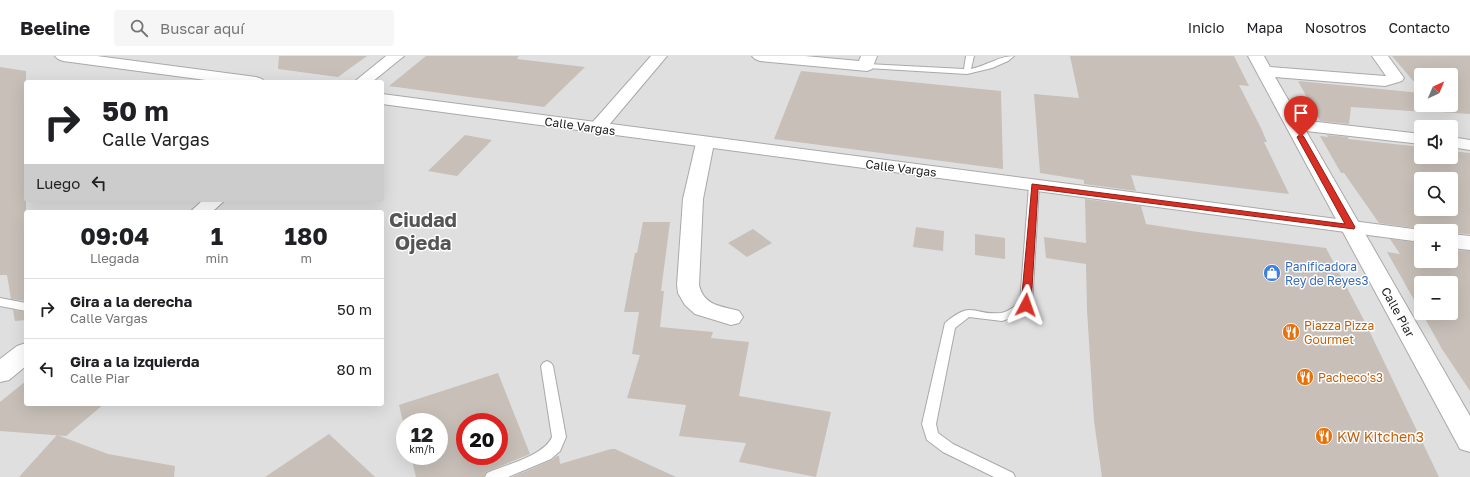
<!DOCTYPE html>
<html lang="es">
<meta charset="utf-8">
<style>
:root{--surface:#fff;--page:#f6f6f6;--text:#202124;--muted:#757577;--line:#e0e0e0}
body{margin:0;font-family:"Golos Text",sans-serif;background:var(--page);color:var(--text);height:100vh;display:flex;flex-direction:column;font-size:15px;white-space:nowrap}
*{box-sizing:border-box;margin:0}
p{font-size:13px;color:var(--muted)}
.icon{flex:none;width:22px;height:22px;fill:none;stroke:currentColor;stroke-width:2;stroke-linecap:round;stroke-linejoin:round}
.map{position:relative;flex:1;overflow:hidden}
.panel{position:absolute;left:24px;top:154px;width:360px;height:196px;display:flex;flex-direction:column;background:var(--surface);border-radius:4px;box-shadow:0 4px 16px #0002}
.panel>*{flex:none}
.banner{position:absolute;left:24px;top:24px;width:360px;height:122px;border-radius:4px;box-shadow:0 4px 16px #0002;background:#fff;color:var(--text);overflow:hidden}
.needle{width:26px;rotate:44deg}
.fabs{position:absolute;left:1414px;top:12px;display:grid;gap:8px}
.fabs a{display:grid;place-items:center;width:44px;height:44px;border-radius:4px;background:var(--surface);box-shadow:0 4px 16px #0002;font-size:20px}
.speed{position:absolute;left:396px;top:357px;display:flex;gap:8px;font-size:20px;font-weight:700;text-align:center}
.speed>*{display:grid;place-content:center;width:52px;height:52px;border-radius:50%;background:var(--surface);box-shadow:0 4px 16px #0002;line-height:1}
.speed small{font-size:10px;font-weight:400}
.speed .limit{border:6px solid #d22;background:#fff;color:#111}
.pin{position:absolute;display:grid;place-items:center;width:34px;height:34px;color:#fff;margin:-41px -17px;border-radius:50% 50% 50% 0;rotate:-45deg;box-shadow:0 0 4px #0007}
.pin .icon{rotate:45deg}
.me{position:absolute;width:44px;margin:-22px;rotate:4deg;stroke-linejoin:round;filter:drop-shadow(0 0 3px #0008)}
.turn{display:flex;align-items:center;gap:14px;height:84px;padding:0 12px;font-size:18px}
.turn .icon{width:52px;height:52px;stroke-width:2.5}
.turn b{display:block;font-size:28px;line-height:34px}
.then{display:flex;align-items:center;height:38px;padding:0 12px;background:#0003;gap:8px;font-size:15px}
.eta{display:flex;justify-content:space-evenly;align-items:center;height:68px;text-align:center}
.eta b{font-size:24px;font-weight:700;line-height:28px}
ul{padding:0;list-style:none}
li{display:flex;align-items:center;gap:12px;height:60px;padding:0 12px;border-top:1px solid var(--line)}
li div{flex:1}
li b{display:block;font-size:15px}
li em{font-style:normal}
header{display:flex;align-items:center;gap:24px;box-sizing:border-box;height:56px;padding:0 20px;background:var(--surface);border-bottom:1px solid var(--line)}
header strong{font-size:19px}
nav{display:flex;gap:22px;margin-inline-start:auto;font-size:14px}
.search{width:280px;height:36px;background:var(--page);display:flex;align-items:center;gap:10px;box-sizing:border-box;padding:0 14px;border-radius:4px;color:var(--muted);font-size:15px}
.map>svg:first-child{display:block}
.residential{fill:#e0dfdf;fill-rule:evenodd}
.building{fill:#c7bfb8;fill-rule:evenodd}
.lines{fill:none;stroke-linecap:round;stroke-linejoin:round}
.service-casing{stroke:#a9a9a9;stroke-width:2}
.minor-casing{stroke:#a9a9a9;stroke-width:2}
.tertiary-casing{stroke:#a9a9a9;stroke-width:2}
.service{fill:#fff;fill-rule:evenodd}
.minor{fill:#fff;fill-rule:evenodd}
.tertiary{fill:#fff;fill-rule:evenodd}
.route{fill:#d93025;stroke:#8d1f18}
.labels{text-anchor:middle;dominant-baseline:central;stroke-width:3;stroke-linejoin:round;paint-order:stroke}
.street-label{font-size:12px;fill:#222;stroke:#fff}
.shop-label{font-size:12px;fill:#366cbe;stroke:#fff;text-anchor:start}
.food-label{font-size:12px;fill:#c56008;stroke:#fff;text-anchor:start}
.near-food-label{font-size:14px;fill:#c56008;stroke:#fff;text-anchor:start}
.town-label{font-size:20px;font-weight:bold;fill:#555;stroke:#fff}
</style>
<header>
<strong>Beeline</strong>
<div class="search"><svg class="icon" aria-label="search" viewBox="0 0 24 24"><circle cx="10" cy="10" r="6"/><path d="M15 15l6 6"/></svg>Buscar aquí</div>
<nav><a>Inicio</a><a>Mapa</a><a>Nosotros</a><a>Contacto</a></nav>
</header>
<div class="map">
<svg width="1470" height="421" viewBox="0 0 1470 421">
<rect width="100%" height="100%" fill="#f2efe9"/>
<!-- residential -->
<path class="residential" d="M0,0H1470V421H0ZM1421,19H1451V49H1421ZM26,26H382V144H26ZM1421,71H1451V101H1421ZM1421,123H1451V153H1421ZM26,156H382V348H26ZM1421,175H1451V205H1421ZM1421,227H1451V257H1421ZM405,366H439V400H405ZM465,366H499V400H465Z"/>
<!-- building -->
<g class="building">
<polygon points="279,0 367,0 338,21 278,13"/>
<polygon points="426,0 519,0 517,3 585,11 544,51 389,30"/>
<polygon points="1070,0 1234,0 1249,30 1239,29 1261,72 1267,86 1264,86 1289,138 1131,119 1136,135 1084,128 1084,124 1040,117 1034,38 1079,42"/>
<polygon points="1392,0 1470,0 1470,58 1440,56 1434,49 1451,49 1451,19 1421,19 1421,34"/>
<polygon points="0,11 26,15 26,245 11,243 7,219 0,219"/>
<polygon points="801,15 1001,35 1003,113 774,83"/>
<polygon points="1298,25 1421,37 1421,49 1425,49 1425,56 1351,51 1349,68 1320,65"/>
<polygon points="465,79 492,84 457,120 428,115"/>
<path d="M1327,79L1348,81V83L1421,91V101H1451V95L1470,97V178L1451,177V175H1428L1421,173L1379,167L1344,117H1341L1320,80L1328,81ZM1421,123H1451V153H1421Z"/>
<polygon points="1085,143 1141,150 1146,168 1198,176 1326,192 1366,268 1439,421 1102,421 1094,365 1087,254 1086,208 1046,202 1044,181 1086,187"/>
<polygon points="643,166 670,166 661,235 664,235 660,271 713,276 711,282 749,286 739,340 831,356 816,421 739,406 746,387 679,380 686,349 627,342 640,299 632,298 639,256 624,256 635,197 637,197"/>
<polygon points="916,171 944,175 943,195 913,191"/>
<polygon points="753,173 772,187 747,201 728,187"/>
<polygon points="975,178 1005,182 1005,203 975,199"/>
<polygon points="1390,183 1421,187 1421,205 1451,205 1451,194 1470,195 1470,335 1442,293 1422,257 1451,257 1451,227 1421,227 1421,256 1387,196 1400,198"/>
<polygon points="13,254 26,256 26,264 15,265"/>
<path d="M498,317L530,398L486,416L484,421H416L411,400H439V366H405V375L399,349ZM465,366H499V400H465Z"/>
<polygon points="26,325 26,348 104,348 66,380 0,375 0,346"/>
<polygon points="329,378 375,421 265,421"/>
<polygon points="57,379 108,398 175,410 174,421 19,421"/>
<polygon points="611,393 615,393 676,421 512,421 552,404 557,400 559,400 560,408"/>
</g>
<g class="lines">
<defs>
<g id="service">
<path d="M966,0H974L971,13C986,10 999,0 1014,0L1008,5L992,12L967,18L867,12L863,10L867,8L964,13Z"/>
<path d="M1034,127L1039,130L1032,249L1030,252L1013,261L1002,265L969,261L955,272L936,368L938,377L953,388L1013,417L1015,421H994L943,396L927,384L922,368L945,267C973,243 973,260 1001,257C1008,256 1014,251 1020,247L1029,130Z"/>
<polygon points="0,242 26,247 26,255 0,250"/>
<path d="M547,305L551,307L553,310L566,381L560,395L551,403L508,421H485L487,417C505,409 544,400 552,381L541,310L543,307Z"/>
</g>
<g id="minor">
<polygon points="386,0 404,0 372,26 354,26"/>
<polygon points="651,0 667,0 603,76 597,77 591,76 588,72 591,68"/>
<polygon points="752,0 805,0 859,5 861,0 877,0 872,13 867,15 760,5 755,3"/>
<polygon points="1248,0 1264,0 1270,11 1385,20 1386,20 1372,0 1388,0 1404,22 1402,25 1385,30 1275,21 1300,64 1421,78 1421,88 1306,75 1470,360 1470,396 1460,393"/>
<polygon points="1451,81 1470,84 1470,94 1451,91"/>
<path d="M705,82L711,83L714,87L703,143L699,229C704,250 721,250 739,255L743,261L739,267L731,269L695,258L685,249L678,237L677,229L683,143L696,87L699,83Z"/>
<polygon points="203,144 225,144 212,156 190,156"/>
<polygon points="26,287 26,310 9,324 0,326 0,303 17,290"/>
</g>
<g id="tertiary">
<polygon points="55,0 97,0 256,21 262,23 264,26 221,26 63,5 58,3"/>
<polygon points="382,38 1421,174 1427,175 1421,175 1421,186 382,48"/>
<polygon points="1451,178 1470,180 1470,194 1451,192"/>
</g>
</defs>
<!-- service casing -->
<use href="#service" class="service-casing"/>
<!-- minor casing -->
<use href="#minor" class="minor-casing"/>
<!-- tertiary casing -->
<use href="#tertiary" class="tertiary-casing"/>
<!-- service -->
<use href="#service" class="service"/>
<!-- minor -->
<use href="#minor" class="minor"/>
<!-- tertiary -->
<use href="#tertiary" class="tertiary"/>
</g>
<!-- route -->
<polygon class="route" points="1301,78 1304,81 1355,171 1354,173 1038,133 1031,249 1030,252 1023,252 1021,249 1032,128 1345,168 1297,81"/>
<!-- icons -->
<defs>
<symbol id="shop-disc" viewBox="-11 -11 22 22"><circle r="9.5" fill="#3f7fe0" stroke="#fff"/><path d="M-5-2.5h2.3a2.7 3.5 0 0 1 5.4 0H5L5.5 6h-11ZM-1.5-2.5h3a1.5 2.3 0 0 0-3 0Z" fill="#fff"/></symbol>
<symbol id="restaurant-disc" viewBox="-11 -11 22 22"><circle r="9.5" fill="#e8710a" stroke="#fff"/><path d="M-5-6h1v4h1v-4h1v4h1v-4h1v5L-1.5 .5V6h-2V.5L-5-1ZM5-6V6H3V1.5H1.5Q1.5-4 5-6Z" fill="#fff"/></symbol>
</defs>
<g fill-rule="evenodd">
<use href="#shop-disc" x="1262" y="207" width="20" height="20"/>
<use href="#restaurant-disc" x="1281" y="266" width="20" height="20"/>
<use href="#restaurant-disc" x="1295" y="311" width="20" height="20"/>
<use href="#restaurant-disc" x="1314" y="370" width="20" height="20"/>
</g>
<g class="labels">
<!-- street labels -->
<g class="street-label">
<text transform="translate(580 70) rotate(8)">Calle Vargas</text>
<text transform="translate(901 112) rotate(7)">Calle Vargas</text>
<text transform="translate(1398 256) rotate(61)">Calle Piar</text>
</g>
<!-- shop labels -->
<g class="shop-label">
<text x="1285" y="210">Panificadora<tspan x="1285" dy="14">Rey de Reyes3</tspan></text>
</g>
<!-- food labels -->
<g class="food-label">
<text x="1304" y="269">Piazza Pizza<tspan x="1304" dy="14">Gourmet</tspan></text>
<text x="1318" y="321">Pacheco's3</text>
</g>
<!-- near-food labels -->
<g class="near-food-label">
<text x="1337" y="380">KW Kitchen3</text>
</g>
<!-- town labels -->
<g class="town-label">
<text x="423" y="163">Ciudad<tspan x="423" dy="23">Ojeda</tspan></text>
</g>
</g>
</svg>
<div class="fabs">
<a><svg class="needle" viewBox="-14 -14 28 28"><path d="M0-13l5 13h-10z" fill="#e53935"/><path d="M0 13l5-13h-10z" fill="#757577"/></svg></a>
<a><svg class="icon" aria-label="sound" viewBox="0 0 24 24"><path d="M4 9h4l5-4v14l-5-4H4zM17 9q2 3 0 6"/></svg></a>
<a><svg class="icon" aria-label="search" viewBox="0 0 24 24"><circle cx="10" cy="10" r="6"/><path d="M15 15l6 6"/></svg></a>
<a>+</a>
<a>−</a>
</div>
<div class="speed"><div>12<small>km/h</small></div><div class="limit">20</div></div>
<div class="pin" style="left:1301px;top:81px;background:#d93025"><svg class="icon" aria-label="arrive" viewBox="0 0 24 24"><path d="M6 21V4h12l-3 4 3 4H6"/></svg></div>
<svg class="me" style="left:1026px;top:249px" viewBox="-20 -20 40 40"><path d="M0-17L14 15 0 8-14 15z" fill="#d93025" stroke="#fff" stroke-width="4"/></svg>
<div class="banner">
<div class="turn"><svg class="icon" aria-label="right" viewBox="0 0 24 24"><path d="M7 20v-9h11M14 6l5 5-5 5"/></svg><div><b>50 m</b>Calle Vargas</div></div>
<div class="then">Luego<svg class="icon" aria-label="left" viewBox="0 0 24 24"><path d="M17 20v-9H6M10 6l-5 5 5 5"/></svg></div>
</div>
<section class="panel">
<div class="eta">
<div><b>09:04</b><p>Llegada</p></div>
<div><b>1</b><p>min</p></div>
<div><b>180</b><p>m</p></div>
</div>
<ul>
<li><svg class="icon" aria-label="right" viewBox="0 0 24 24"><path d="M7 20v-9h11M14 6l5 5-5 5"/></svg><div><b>Gira a la derecha</b><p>Calle Vargas</p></div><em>50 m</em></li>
<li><svg class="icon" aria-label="left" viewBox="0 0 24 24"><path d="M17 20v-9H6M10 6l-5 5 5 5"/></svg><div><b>Gira a la izquierda</b><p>Calle Piar</p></div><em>80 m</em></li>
</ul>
</section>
</div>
